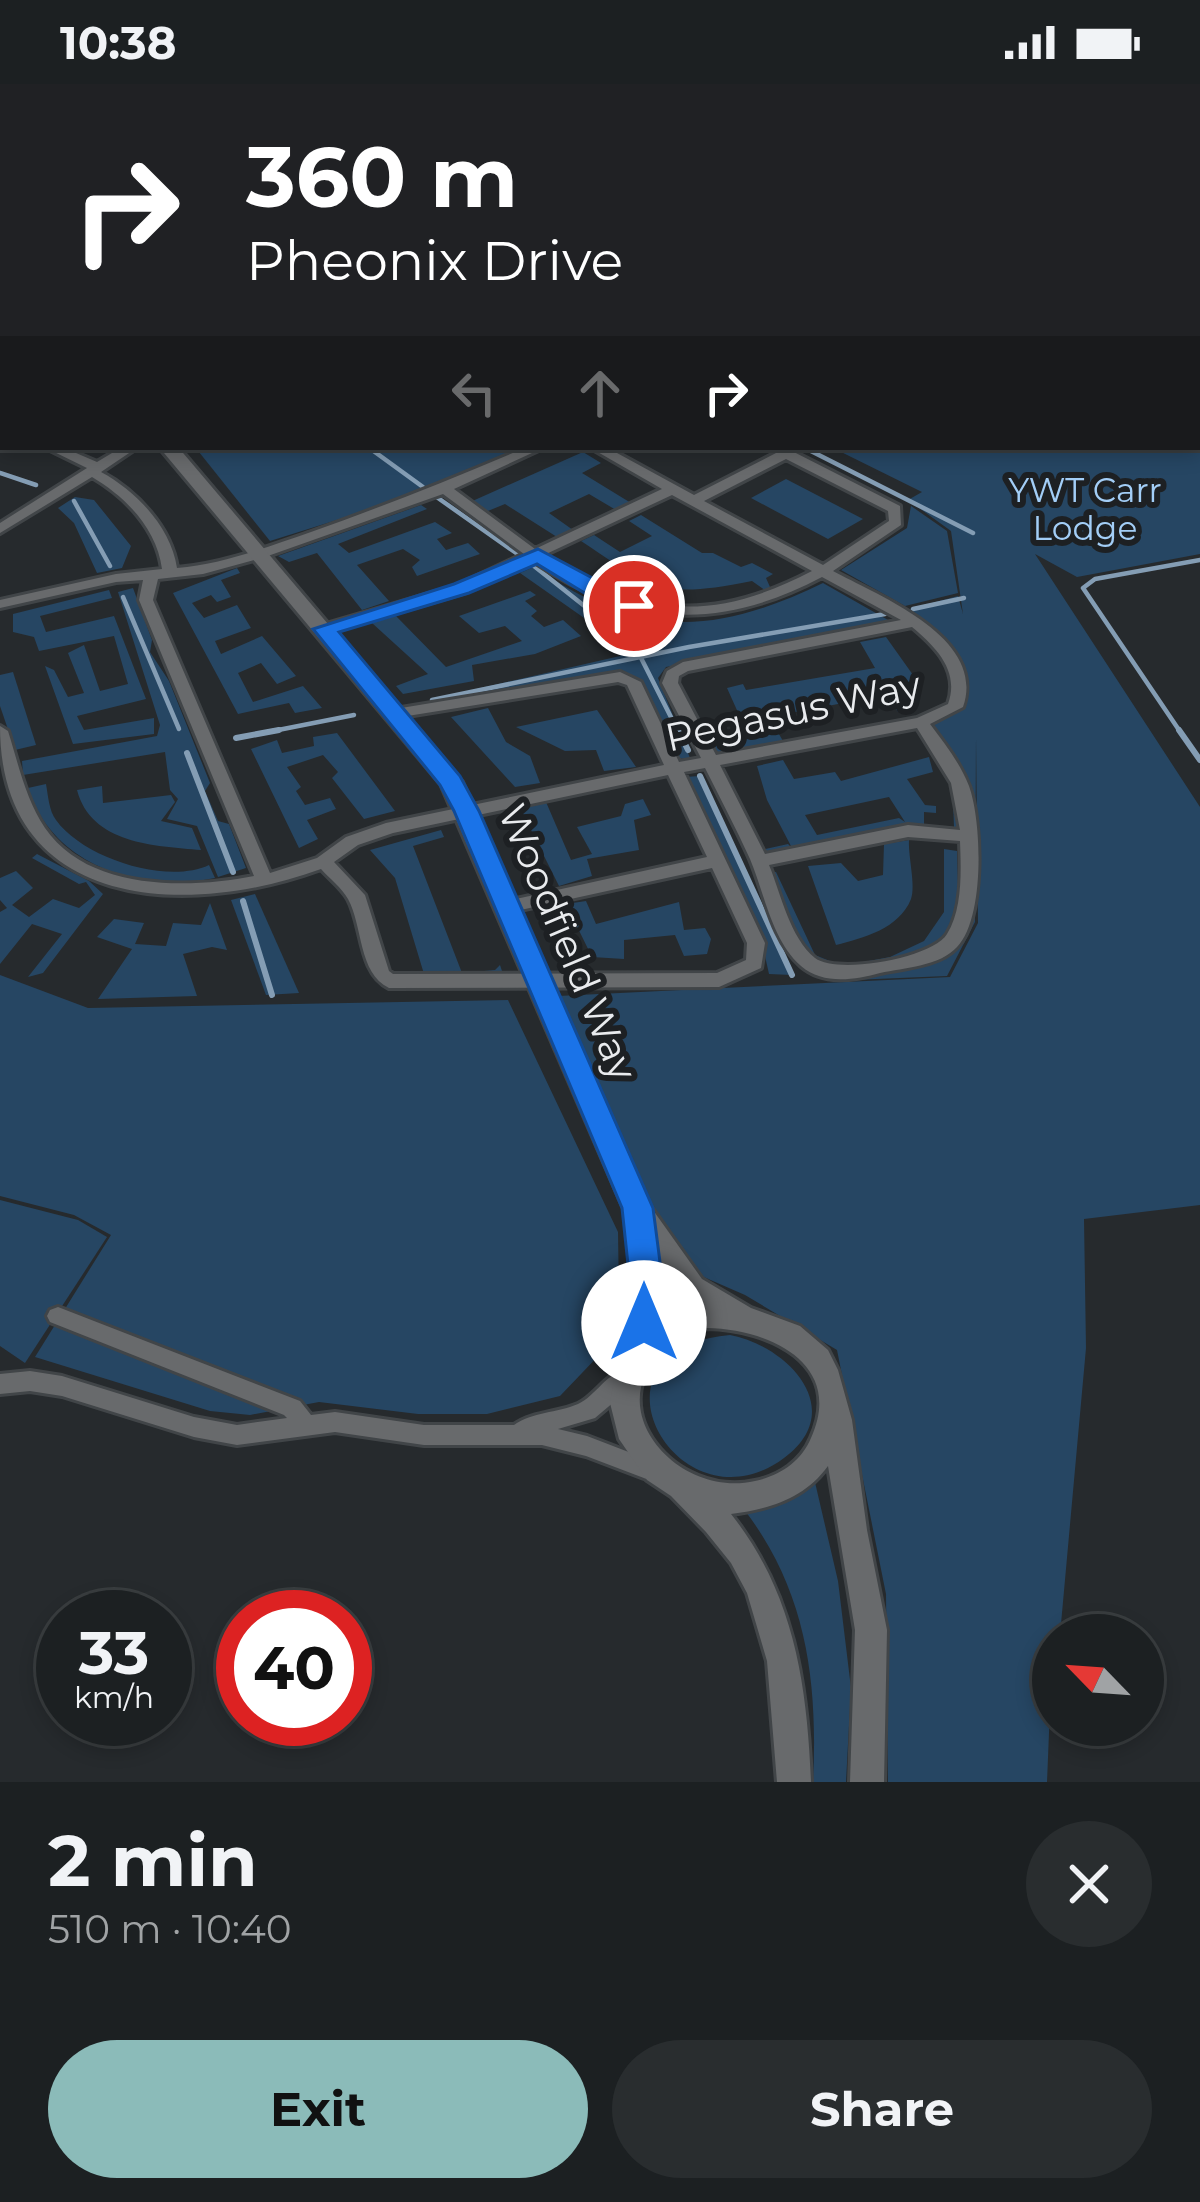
<!DOCTYPE html>
<meta charset="utf-8">
<style>
:root{--surface:#1c2022;--page:#292d2f;--text:#f1f3f6;--muted:#a0a3a5;--line:#3a3e40;--accent:#8bbbb9}
body{margin:0;font-family:Montserrat,sans-serif;background:var(--page);color:var(--text);height:100vh;display:flex;flex-direction:column;font-size:45px;white-space:nowrap}
*{box-sizing:border-box;margin:0}
p{font-size:39px;color:var(--muted)}
.icon{flex:none;width:66px;height:66px;fill:none;stroke:currentColor;stroke-width:2;stroke-linecap:round;stroke-linejoin:round}
.map{position:relative;height:1698px;overflow:hidden}
.drawer{display:flex;flex-direction:column;background:var(--surface);flex:1}
.drawer>*{flex:none}
.top-card{position:absolute;left:0px;top:0px;width:1200px;height:366px;box-shadow:0 6px 18px #0003,0 0 0 3px var(--line);background:#202124;color:#fff;overflow:hidden}
.needle{width:78px;rotate:295deg}
.tools{position:absolute;left:1032px;top:1530px;display:grid;gap:24px}
.tools a{display:grid;place-items:center;width:132px;height:132px;border-radius:50%;background:var(--surface);box-shadow:0 6px 18px #0003,0 0 0 3px var(--line);font-size:60px}
.speed{position:absolute;left:36px;top:1506px;display:flex;gap:24px;font-size:60px;font-weight:700;text-align:center}
.speed>*{display:grid;place-content:center;width:156px;height:156px;border-radius:50%;background:var(--surface);box-shadow:0 6px 18px #0003,0 0 0 3px var(--line);line-height:1}
.speed small{font-size:30px;font-weight:400}
.speed .limit{border:18px solid #d22;background:#fff;color:#111}
.pin{position:absolute;display:grid;place-items:center;width:102px;height:102px;color:#fff;margin:-51px;border:6px solid #fff;border-radius:50%;box-shadow:0 3px 12px #0007}
.me{position:absolute;width:132px;margin:-66px;rotate:0deg;stroke-linejoin:round;filter:drop-shadow(0 0 9px #0008)}
.turn{display:flex;align-items:center;gap:42px;height:252px;padding:0 48px;font-size:54px}
.turn .icon{width:156px;height:156px;stroke-width:2.5}
.turn b{display:block;font-size:84px;line-height:102px}
.lanes{display:flex;align-items:center;height:114px;padding:0 48px;background:#0003;justify-content:center;gap:60px;direction:ltr}
.lanes .off{opacity:.35}
.round{display:grid;place-items:center;flex:none;width:126px;height:126px;border-radius:63px;background:var(--page)}
.summary{display:flex;align-items:center;justify-content:space-between;height:204px;padding:0 48px}
h1{font-size:72px;font-weight:700;line-height:90px}
.primary-button{display:flex;gap:24px;margin-top:auto;padding:24px 48px}
.primary-button a{flex:1;height:138px;border-radius:72px;background:var(--accent);color:#111;font-size:48px;font-weight:700;line-height:138px;text-align:center}
.primary-button a+a{background:var(--page);color:var(--text)}
.status{display:flex;justify-content:space-between;align-items:center;height:84px;padding:0 60px;background:var(--surface);direction:ltr}
.status svg{height:33px;fill:currentColor}
.map>svg:first-child{display:block}
.green{fill:#264663;fill-rule:evenodd}
.lines{fill:none;stroke-linecap:round;stroke-linejoin:round}
.stream-far2{stroke:#849db4;stroke-width:3}
.stream-far1{stroke:#849db4;stroke-width:4.5}
.stream{stroke:#849db4;stroke-width:6}
.minor-casing{stroke:#414548;stroke-width:6}
.tertiary-casing{stroke:#414548;stroke-width:6}
.minor{fill:#686a6c;fill-rule:evenodd}
.tertiary{fill:#686a6c;fill-rule:evenodd}
.route{fill:#1a73e8;stroke:#114b97;stroke-width:3}
.labels{text-anchor:middle;dominant-baseline:central;stroke-width:12;stroke-linejoin:round;paint-order:stroke}
.far-park-label{font-size:33px;fill:#a3cef7;stroke:#1d2023}
.street-label{font-size:39px;fill:#e9ebee;stroke:#1d2023}
</style>
<div class="status"><b>10:38</b><svg viewBox="0 0 49 12"><path d="M0 12V9h3v3zM5 12V6h3v6zM10 12V3h3v9zM15 12V0h3v12zM26 1h20v11H26zM47 4h2v5h-2z"/></svg></div>
<div class="map">
<svg width="1200" height="1698" viewBox="0 0 1200 1698">
<rect width="100%" height="100%" fill="#262a2d"/>
<!-- green -->
<g class="green">
<polygon points="130,0 1200,0 1200,470 1077,493 1035,470 1200,723 1200,1121 1084,1135 1086,1264 1060,1551 1053,1551 1047,1698 888,1698 886,1510 837,1266 745,1211 699,1191 655,1127 558,912 950,893 978,839 976,653 975,838 947,892 852,896 955,860 967,713 925,639 958,624 962,592 902,527 958,512 963,530 951,447 908,416 922,408 831,363 1197,363 1197,3 125,3"/>
<polygon points="195,363 526,363 423,409 270,457"/>
<polygon points="583,368 601,379 582,389 631,419 616,426 589,410 549,429 573,446 557,453 505,420 483,429 468,419"/>
<polygon points="786,395 863,435 828,455 751,414"/>
<polygon points="75,413 94,416 131,462 122,484 97,489 74,439 58,424"/>
<polygon points="421,421 427,425 338,460 349,469 435,438 452,449 437,455 446,466 468,459 480,470 417,492 412,483 420,476 403,465 357,481 389,517 362,526 317,469 289,478 278,472"/>
<polygon points="911,422 947,447 958,509 905,522 841,486 907,444"/>
<path d="M641,431L702,469H713L741,483L752,479L773,490L766,494L770,503L766,507L752,497C661,515 654,506 581,457L594,451L620,468L652,452L629,437Z"/>
<path d="M534,483C638,554 711,553 823,499L888,536L879,543L666,583L658,594L690,674L678,675L623,589L429,616L620,572L624,562L520,489Z"/>
<polygon points="237,484 240,489 221,496 231,513 217,518 211,511 192,519 204,534 237,521 251,544 215,557 221,570 262,552 296,592 277,600 261,579 238,589 253,618 303,602 322,624 295,629 289,619 238,630 173,509"/>
<polygon points="133,504 152,556 150,568 169,597 210,699 205,707 218,737 229,740 246,784 218,793 197,742 167,735 178,715 170,706 165,668 23,691 22,677 157,652 160,641 118,508"/>
<polygon points="109,506 112,514 40,532 46,548 114,532 146,615 77,632 84,646 154,634 154,650 73,660 45,582 54,586 68,613 84,609 68,569 84,561 100,607 128,600 114,552 39,567 34,553 13,548 13,530"/>
<polygon points="530,507 536,511 525,517 537,527 531,532 544,543 563,536 581,552 535,570 472,581 474,597 403,610 396,602 428,590 372,539 396,532 446,583 522,557 505,542 479,549 459,532"/>
<polygon points="886,553 918,598 902,605 918,623 898,628 886,611 769,633 783,657 718,671 713,659 749,653 727,604 743,600 746,606 875,584 860,558"/>
<polygon points="13,588 36,661 15,666 0,622 0,591"/>
<polygon points="488,624 506,658 530,672 540,699 515,703 451,633"/>
<polygon points="597,626 636,683 604,687 596,666 565,667 516,643"/>
<polygon points="337,649 395,727 364,735 332,694 338,688 323,671 287,683 301,703 296,707 305,721 330,714 336,725 307,736 318,755 299,764 251,665 277,656 282,669 314,662 313,653"/>
<path d="M929,673L933,688L907,695L925,721L936,722V729L924,728V741L954,743L953,717H963L967,751L931,746L761,775L757,767L788,760L792,764L767,716L757,682L783,676L794,695L835,688L841,697ZM889,713L905,738L899,734L817,751L805,731Z"/>
<polygon points="700,692 792,891 769,890 761,854 685,693"/>
<path d="M46,700C48,711 49,727 56,736C83,774 167,801 209,781L215,794C140,810 52,781 28,704Z"/>
<path d="M102,702L103,719L171,711L175,718L161,737L192,744L201,766C155,762 91,760 77,706Z"/>
<polygon points="643,715 651,731 634,736 639,766 587,775 592,792 559,802 520,724 546,718 571,776 592,770 577,743 621,732 625,720"/>
<polygon points="441,746 444,753 413,762 462,889 495,886 500,881 504,893 430,895 424,890 395,794 370,766"/>
<path d="M909,756C908,772 916,802 911,815C899,845 863,854 836,861L808,782L841,779L858,797L883,791L884,760Z"/>
<polygon points="944,765 957,767 959,836 948,856 932,867 854,887 831,886 799,863 768,788 776,788 815,871 842,882 890,873 924,857 944,828"/>
<polygon points="37,770 89,797 103,810 43,889 28,893 62,850 32,840 0,880 0,828 7,824 0,816 0,794 16,787 33,804 12,821 29,833 53,815 79,824 95,811 86,798 79,800 32,774"/>
<polygon points="255,810 299,909 266,911 231,816"/>
<polygon points="586,817 596,840 679,818 684,846 705,844 711,855 707,870 684,872 675,851 624,856 624,875 592,873 566,820"/>
<polygon points="210,819 227,866 212,863 183,870 197,912 98,915 132,865 97,853 114,835 144,839 135,860 166,862 173,839 201,841"/>
<polygon points="0,891 88,924 508,916 618,1148 619,1212 603,1267 560,1312 487,1330 418,1330 319,1318 250,1331 210,1327 35,1273 111,1151 74,1131 0,1112"/>
<polygon points="0,1116 78,1136 107,1153 25,1279 0,1262"/>
<path d="M730,1251C788,1262 849,1326 784,1374C680,1452 571,1266 730,1251Z"/>
<path d="M814,1394L838,1497L851,1604L846,1698H813C818,1599 807,1509 746,1428L796,1413Z"/>
</g>
<g class="lines">
<!-- stream-far2 -->
<polyline class="stream-far2" points="120,3 125,0"/>
<!-- stream-far1 -->
<g class="stream-far1">
<polyline points="368,363 423,403"/>
<polyline points="803,363 973,449"/>
<polyline points="0,389 36,401"/>
<polyline points="438,414 519,471"/>
<polyline points="74,417 110,482"/>
<polyline points="534,482 631,559"/>
<polyline points="123,513 179,645"/>
<polyline points="913,525 964,514"/>
<polyline points="638,568 679,649"/>
<polyline points="432,616 689,563 885,530"/>
<polyline points="263,649 354,631"/>
<polyline points="1181,649 1083,504 1095,495 1200,476"/>
</g>
<!-- stream -->
<g class="stream">
<polyline points="678,646 688,666"/>
<polyline points="1179,646 1200,676"/>
<polyline points="236,654 279,646"/>
<polyline points="187,669 233,788"/>
<polyline points="700,692 792,891"/>
<polyline points="243,817 272,911"/>
</g>
<defs>
<g id="minor">
<polygon points="3,36 3,42 0,43 0,37"/>
<polygon points="0,337 3,338 3,346 0,345"/>
<path d="M44,363H62L97,378L122,363H138L101,388C136,407 171,443 177,484C223,480 267,463 311,448C384,422 455,394 527,363H545L454,405L535,465L662,405L589,363H606L694,411L776,369L767,363H784L900,422L901,441L833,487C881,513 987,554 963,623L930,640C945,660 960,679 969,702C982,738 985,834 957,863C940,882 904,884 880,889C854,896 823,901 801,882C772,857 764,808 750,775C736,744 720,714 705,684L684,688L765,859L761,884L719,903L389,904C358,889 363,842 348,815C342,804 329,794 321,785C187,834 0,827 0,642L8,647C18,679 26,716 45,744C88,807 188,805 254,792L139,516L143,496L116,498L0,524V516L116,490L162,485C157,445 126,413 92,393L0,449V439L87,384ZM786,375L888,427L889,437L823,481L704,417ZM443,410L524,470L456,502L320,542V548H330L466,508L533,477C630,543 718,548 822,493L901,536L683,578L667,587L662,599L701,674L679,678L641,598L620,588L389,626L387,629L395,634L618,598L627,601L664,681L386,739L346,753L317,774L270,789L153,516L158,495L203,490L265,473ZM672,411L812,487C711,540 638,533 544,471ZM912,543C936,563 960,587 948,620L917,634L716,671L678,599L679,592L688,587ZM917,644L951,699L960,746L908,741L765,770L720,681ZM668,691L707,773L507,817L498,823L507,829L712,784L747,859L746,876L717,889L393,890L389,887L365,811L334,778L358,761L393,749ZM908,753L960,757C961,785 963,825 947,850C933,874 837,891 815,874C790,854 781,810 769,781Z"/>
<path d="M58,1223L300,1317L311,1331L335,1328L424,1341H514C532,1328 557,1329 578,1320C598,1311 610,1281 634,1287L637,1294L634,1301L595,1334L558,1345L587,1352L665,1382L669,1389L665,1396L657,1399L586,1372L542,1361H424L335,1348L237,1361L194,1353L62,1312L30,1307L0,1310V1290L30,1287L62,1292L194,1333L237,1341L287,1334L284,1331L50,1238L47,1232L50,1226Z"/>
</g>
<g id="tertiary">
<polygon points="22,0 36,0 21,3"/>
<rect x="41" y="0" width="14" height="3"/>
<polygon points="0,79 3,79 0,94"/>
<polygon points="0,276 3,277 3,287 0,286"/>
<path d="M159,363H178L462,698L648,1119L702,1195L751,1224L800,1242L828,1266L838,1286L852,1336L867,1446L887,1546L884,1698H850L855,1546L828,1382C804,1415 769,1425 731,1430C794,1509 807,1600 811,1698H777L767,1577L747,1509L731,1479L706,1448L671,1412L647,1396L619,1355L610,1319L616,1284L625,1270L634,1209L625,1127L441,700ZM658,1177L682,1211L700,1222L658,1239L662,1209ZM707,1244C768,1245 845,1279 811,1354C801,1378 779,1392 755,1397C677,1415 597,1323 666,1264C676,1255 694,1250 707,1244Z"/>
</g>
</defs>
<!-- minor casing -->
<use href="#minor" class="minor-casing"/>
<!-- tertiary casing -->
<use href="#tertiary" class="tertiary-casing"/>
<!-- minor -->
<use href="#minor" class="minor"/>
<!-- tertiary -->
<use href="#tertiary" class="tertiary"/>
</g>
<!-- route -->
<polygon class="route" points="538,465 645,522 634,528 596,516 537,480 469,509 339,548 460,692 479,727 653,1124 664,1209 655,1249 644,1253 632,1249 627,1239 631,1209 622,1124 454,727 440,701 313,545 454,500"/>
<g class="labels">
<!-- far-park labels -->
<g class="far-park-label">
<text x="1085" y="406">YWT Carr<tspan x="1085" dy="38">Lodge</tspan></text>
</g>
<!-- street labels -->
<g class="street-label">
<text transform="translate(793 627) rotate(-12)">Pegasus Way</text>
<text transform="translate(568 858) rotate(67)">Woodfield Way</text>
</g>
</g>
</svg>
<div class="tools">
<a><svg class="needle" viewBox="-14 -14 28 28"><path d="M0-13l5 13h-10z" fill="#e53935"/><path d="M0 13l5-13h-10z" fill="#a0a3a5"/></svg></a>
</div>
<div class="speed"><div>33<small>km/h</small></div><div class="limit">40</div></div>
<div class="pin" style="left:634px;top:522px;background:#d93025"><svg class="icon" aria-label="arrive" viewBox="0 0 24 24"><path d="M6 21V4h12l-3 4 3 4H6"/></svg></div>
<svg class="me" style="left:644px;top:1239px" viewBox="-20 -20 40 40"><circle r="19" fill="#fff"/><path d="M0-13L10 11 0 6-10 11z" fill="#1a73e8"/></svg>
<div class="top-card">
<div class="turn"><svg class="icon" aria-label="right" viewBox="0 0 24 24"><path d="M7 20v-9h11M14 6l5 5-5 5"/></svg><div><b>360 m</b>Pheonix Drive</div></div>
<div class="lanes"><svg class="icon off" aria-label="left" viewBox="0 0 24 24"><path d="M17 20v-9H6M10 6l-5 5 5 5"/></svg><svg class="icon off" aria-label="ahead" viewBox="0 0 24 24"><path d="M12 20V5M6 11l6-6 6 6"/></svg><svg class="icon" aria-label="right" viewBox="0 0 24 24"><path d="M7 20v-9h11M14 6l5 5-5 5"/></svg></div>
</div>
</div>
<section class="drawer">
<div class="summary"><div><h1>2 min</h1><p>510 m · 10:40</p></div><a class="round"><svg class="icon" aria-label="close" viewBox="0 0 24 24"><path d="M6 6l12 12M18 6L6 18"/></svg></a></div>
<div class="primary-button"><a>Exit</a><a>Share</a></div>
</section>
